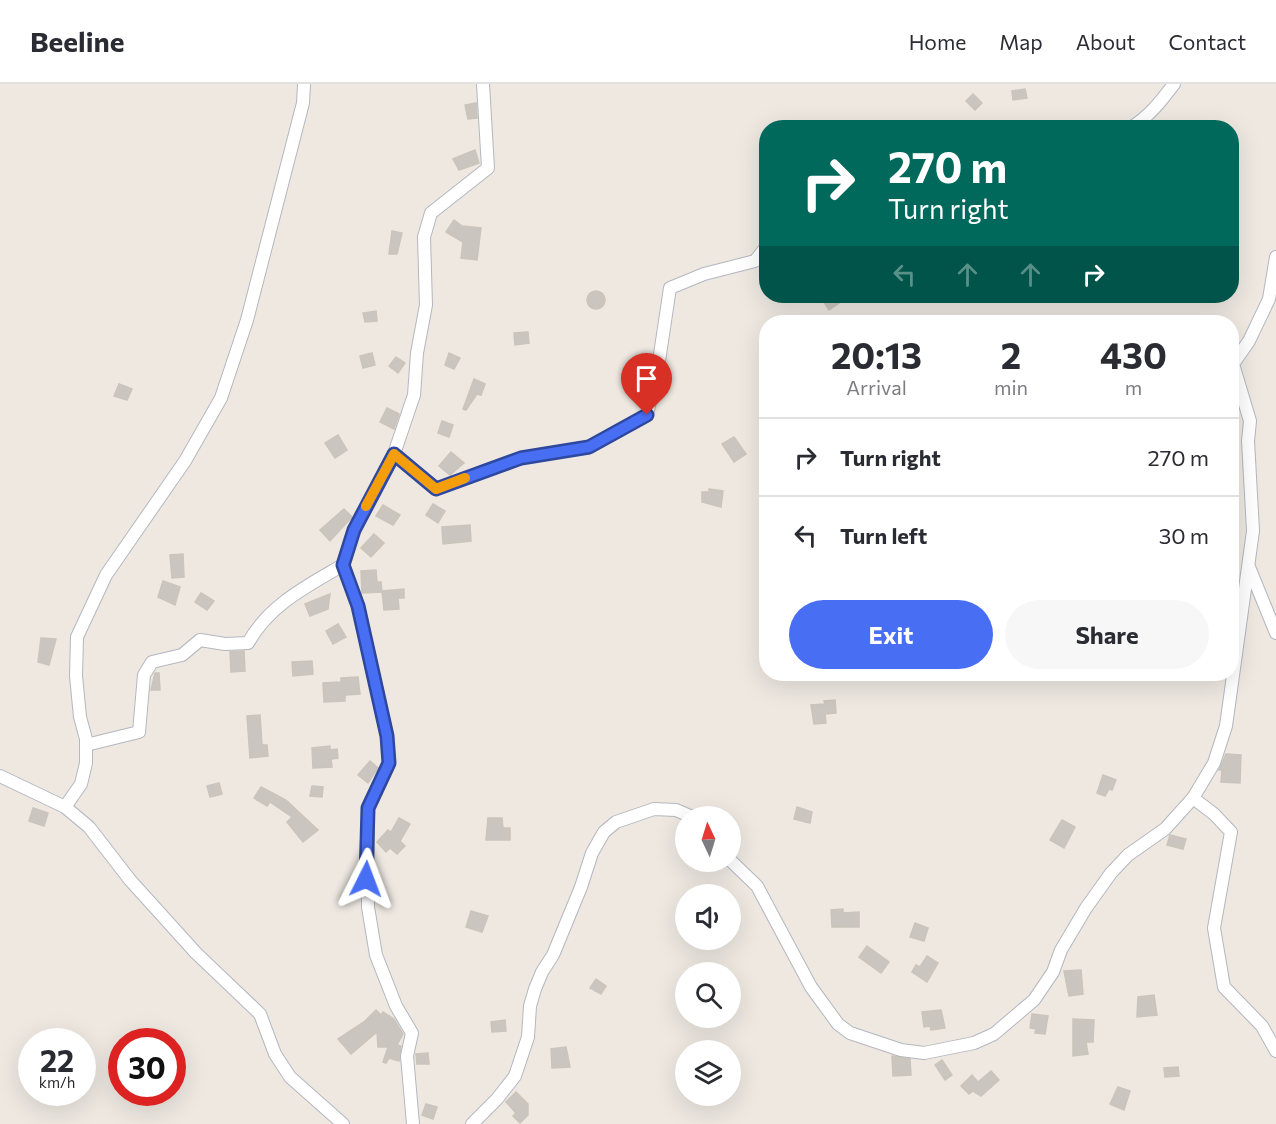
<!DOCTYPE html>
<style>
:root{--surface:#fff;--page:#f7f7f7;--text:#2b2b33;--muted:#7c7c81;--line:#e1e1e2;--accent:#486ef4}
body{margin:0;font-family:Commissioner,sans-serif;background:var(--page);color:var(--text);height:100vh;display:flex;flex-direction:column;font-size:22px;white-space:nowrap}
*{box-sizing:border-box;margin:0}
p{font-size:20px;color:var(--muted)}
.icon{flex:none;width:33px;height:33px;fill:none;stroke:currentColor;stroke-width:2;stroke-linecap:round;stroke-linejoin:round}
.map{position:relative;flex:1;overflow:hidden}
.panel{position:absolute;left:759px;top:231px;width:480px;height:366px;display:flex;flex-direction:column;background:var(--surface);border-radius:24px;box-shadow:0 6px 24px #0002}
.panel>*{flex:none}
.hud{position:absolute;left:759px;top:36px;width:480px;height:183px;border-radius:24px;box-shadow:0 6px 24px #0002;background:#00695c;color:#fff;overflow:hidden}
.needle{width:39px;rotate:356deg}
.controls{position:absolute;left:675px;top:722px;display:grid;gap:12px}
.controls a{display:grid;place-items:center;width:66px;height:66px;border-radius:50%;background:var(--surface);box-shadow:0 6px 24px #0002;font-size:30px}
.speed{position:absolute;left:18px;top:944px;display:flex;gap:12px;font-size:30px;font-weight:700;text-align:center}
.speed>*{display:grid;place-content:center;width:78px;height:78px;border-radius:50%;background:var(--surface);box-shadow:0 6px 24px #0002;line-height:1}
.speed small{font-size:15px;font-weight:400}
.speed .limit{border:9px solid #d22;background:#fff;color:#111}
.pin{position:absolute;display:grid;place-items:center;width:51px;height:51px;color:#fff;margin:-62px -26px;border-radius:50% 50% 50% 0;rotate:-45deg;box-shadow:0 0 6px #0007}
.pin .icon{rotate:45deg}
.me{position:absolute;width:66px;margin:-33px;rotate:3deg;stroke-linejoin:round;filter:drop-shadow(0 0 4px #0008)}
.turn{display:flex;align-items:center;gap:21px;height:126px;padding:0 30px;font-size:27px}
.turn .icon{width:78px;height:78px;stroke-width:2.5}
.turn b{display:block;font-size:42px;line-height:51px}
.lanes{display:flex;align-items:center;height:57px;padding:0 30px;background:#0003;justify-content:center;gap:30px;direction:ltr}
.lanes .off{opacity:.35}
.eta{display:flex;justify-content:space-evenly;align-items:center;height:102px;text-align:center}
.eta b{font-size:36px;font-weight:700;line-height:42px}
.action{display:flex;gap:12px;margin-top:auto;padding:12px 30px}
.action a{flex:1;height:69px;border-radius:36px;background:var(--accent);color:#fff;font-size:24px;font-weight:700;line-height:69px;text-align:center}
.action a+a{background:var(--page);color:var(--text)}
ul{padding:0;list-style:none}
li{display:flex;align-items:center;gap:18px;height:78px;padding:0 30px;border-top:2px solid var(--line)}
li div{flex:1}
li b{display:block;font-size:22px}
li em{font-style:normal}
header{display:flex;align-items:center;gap:36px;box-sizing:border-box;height:84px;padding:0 30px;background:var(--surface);border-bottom:2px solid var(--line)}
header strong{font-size:28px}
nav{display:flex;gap:33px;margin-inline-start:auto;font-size:21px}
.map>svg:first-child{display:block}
.building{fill:#cac6bf;stroke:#cac4ba;stroke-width:1.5}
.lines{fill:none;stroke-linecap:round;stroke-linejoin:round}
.minor-casing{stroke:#b4b7c0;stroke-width:14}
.minor{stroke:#fff;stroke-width:12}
.route-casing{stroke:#2f489f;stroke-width:15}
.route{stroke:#486ef4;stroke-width:10}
.slow{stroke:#f59e0b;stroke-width:10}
</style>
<header>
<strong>Beeline</strong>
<nav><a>Home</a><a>Map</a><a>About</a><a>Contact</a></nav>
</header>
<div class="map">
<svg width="1276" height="1040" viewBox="0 0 1276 1040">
<rect width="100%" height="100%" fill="#eee8e1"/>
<!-- building -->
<g class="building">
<polygon points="1025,5 1027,14 1013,16 1012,7"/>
<polygon points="973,10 982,19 975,26 966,17"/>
<polygon points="476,19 477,34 468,35 465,21"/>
<polygon points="475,66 479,79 459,86 453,75"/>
<polygon points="454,136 462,142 481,144 477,176 461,174 463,158 446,148"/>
<polygon points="392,147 402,149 397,170 389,170"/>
<circle cx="596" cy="216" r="9"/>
<polygon points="820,212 834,212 839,219 829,226"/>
<polygon points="376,227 377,237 365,238 363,229"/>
<polygon points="528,248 529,259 515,261 514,249"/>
<polygon points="372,269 375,281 363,284 360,272"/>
<polygon points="449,269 460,274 454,285 445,281"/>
<polygon points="396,273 405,279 398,289 389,282"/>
<polygon points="474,295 485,300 481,311 477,310 466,326 463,325"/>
<polygon points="119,300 132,305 127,316 114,312"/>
<polygon points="387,324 399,330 394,345 380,338"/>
<polygon points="442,337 453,341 449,353 438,349"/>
<polygon points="338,351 347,366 335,374 325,359"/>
<polygon points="734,353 746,370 734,378 722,360"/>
<polygon points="451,368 464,379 450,391 439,382"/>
<polygon points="709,405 723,407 721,423 702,418 702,408 709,408"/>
<polygon points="433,420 445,427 438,439 426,431"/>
<polygon points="383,421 400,431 393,441 376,432"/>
<polygon points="344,425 352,433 330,457 320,446"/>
<polygon points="470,441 471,457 443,460 442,443"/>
<polygon points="374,450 384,459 371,473 361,464"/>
<polygon points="183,470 184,493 172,494 170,471"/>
<polygon points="376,486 377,498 381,498 382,508 362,509 361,487"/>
<polygon points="163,497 180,503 175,521 158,513"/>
<polygon points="404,505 404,514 398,514 399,525 384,526 382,507"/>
<polygon points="201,509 214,517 207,526 195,518"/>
<polygon points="330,510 328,525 310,532 305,520"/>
<polygon points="338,540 346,553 333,560 326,547"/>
<polygon points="41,554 56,555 49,581 38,578"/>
<polygon points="244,567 245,587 231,588 230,568"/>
<polygon points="312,577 313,590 293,592 292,578"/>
<polygon points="155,589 159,589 160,606 151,606"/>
<polygon points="358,593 360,610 345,611 345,617 324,618 323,599 341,598 341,594"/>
<polygon points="835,616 836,629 825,630 826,639 814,640 811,621 825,620 824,617"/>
<polygon points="260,631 262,661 267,661 268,672 250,674 247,632"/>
<polygon points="330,662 330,666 337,665 338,674 331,675 332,683 313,684 312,664"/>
<polygon points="1226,670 1241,671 1240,699 1221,698 1222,686 1219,686"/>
<polygon points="370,677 378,684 368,699 358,691"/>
<polygon points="1103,691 1116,696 1112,706 1109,705 1105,712 1097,709"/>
<polygon points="219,699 222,710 210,713 207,702"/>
<polygon points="312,702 323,703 322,713 310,712"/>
<polygon points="261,703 286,716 318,746 303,758 287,738 292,733 270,718 267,722 254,714"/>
<polygon points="797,723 812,728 810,739 794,735"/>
<polygon points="33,724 48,729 44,742 29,737"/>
<polygon points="399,734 410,740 400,757 405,762 397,770 390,764 386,768 377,758 388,746 391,748"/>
<polygon points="488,734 502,734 503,744 510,744 510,756 486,756"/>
<polygon points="1062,736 1075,743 1064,764 1050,756"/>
<polygon points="1170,751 1186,755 1183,765 1167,761"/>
<polygon points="843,825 843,829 859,828 859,843 832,843 831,826"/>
<polygon points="471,827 488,832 482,848 466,843"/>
<polygon points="915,839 928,844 924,857 910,853"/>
<polygon points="867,862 889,878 881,889 859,873"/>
<polygon points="927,872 938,879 927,898 912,888 916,881 920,883"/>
<polygon points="1081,886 1083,910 1069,912 1064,887"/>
<polygon points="596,895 606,902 601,910 590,904"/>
<polygon points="1154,911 1157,931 1137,933 1138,913"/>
<polygon points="376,926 381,931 383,928 394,935 403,950 397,961 401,962 399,977 389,974 386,979 383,978 388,963 378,963 377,948 351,970 338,955 364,938"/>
<polygon points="941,926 945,944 931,946 930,942 924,943 922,928"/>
<polygon points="1032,930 1048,932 1045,950 1035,949 1036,945 1030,944"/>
<polygon points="1073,935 1094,936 1093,958 1086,958 1088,970 1073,972"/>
<polygon points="505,936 506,947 492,948 491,938"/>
<polygon points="566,963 570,983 552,984 551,965"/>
<polygon points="428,969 429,980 417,980 416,970"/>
<polygon points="892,972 910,975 911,991 893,992"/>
<polygon points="942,976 952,991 945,996 935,981"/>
<polygon points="1178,983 1179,992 1165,993 1164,984"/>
<polygon points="991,987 999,996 981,1012 973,1007 969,1010 961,1002 972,991 978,998"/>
<polygon points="1118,1003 1130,1007 1124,1026 1110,1020"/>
<polygon points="516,1008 528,1020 528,1031 520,1039 513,1032 516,1029 506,1018"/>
<polygon points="426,1020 437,1023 433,1035 422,1031"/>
</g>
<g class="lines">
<defs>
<g id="minor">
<polyline points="999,44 1061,44"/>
<path d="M1130,44C1148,34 1162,16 1174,0"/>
<polyline points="394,370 436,405 521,374 589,363 647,331 659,277 670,204 704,190 755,177 766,163"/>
<polyline points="1249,483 1276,549"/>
<path d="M86,661L139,648L144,591L152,578L182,571L200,556L225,560L248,559C269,521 307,502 343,481"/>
<polyline points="0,692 65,723 89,743 130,796 196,869 260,930 275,970 290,993 343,1040"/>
<polyline points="1193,714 1214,730 1231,748 1214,844 1224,903 1262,942 1276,967"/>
<polyline points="65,723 81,700 86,679 86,655 80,633 76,592 77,553 106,491 185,377 221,314 247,236 303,19 304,0"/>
<polyline points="730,776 757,802 811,903 838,940 850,949 901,966 924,969 974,959 994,950 1034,916 1053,888 1061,866 1086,824 1111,789 1128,771 1165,745 1193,714 1214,679 1226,642 1253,447 1248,357 1250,337 1233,280 1249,257 1269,215 1276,173"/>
<polyline points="413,1040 407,972 412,949 396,922 376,871 368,823 368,724 389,679 387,652 358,522 343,481 354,446 394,370 414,311 417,269 426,221 424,153 431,129 488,84 483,0"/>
<polyline points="472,1040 497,1015 515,992 528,953 530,922 535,905 542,888 553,871 581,803 592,769 604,748 616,738 654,725 676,726 690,732"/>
</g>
</defs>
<!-- minor casing -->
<use href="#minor" class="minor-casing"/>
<!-- minor -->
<use href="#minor" class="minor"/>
</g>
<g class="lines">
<defs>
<polyline id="route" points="366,795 368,724 389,679 387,652 358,522 343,481 354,446 394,370 436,405 521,374 589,363 647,331"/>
</defs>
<!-- route casing -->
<use href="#route" class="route-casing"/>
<!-- route -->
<use href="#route" class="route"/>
<!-- slow -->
<polyline class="slow" points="366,422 394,370 436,405 465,394"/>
</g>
</svg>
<div class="controls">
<a><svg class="needle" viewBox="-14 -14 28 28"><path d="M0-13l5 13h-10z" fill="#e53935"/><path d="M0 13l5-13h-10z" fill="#7c7c81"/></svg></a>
<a><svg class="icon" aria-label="sound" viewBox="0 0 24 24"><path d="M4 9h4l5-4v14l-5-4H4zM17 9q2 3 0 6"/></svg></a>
<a><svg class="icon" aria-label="search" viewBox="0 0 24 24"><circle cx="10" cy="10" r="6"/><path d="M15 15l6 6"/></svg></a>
<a><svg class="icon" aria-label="layers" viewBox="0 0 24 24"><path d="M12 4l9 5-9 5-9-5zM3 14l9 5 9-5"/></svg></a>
</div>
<div class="speed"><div>22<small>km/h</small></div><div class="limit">30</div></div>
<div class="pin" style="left:647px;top:331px;background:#d93025"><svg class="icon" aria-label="arrive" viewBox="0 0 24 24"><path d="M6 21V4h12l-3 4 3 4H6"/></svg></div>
<svg class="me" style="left:366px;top:795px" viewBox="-20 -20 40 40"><path d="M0-17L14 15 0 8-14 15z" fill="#486ef4" stroke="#fff" stroke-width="4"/></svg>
<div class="hud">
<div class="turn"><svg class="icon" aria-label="right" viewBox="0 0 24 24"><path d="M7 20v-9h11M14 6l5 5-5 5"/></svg><div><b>270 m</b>Turn right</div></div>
<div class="lanes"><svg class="icon off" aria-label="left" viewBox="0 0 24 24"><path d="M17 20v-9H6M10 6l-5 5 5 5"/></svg><svg class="icon off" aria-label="ahead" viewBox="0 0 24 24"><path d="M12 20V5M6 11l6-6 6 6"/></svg><svg class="icon off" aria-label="ahead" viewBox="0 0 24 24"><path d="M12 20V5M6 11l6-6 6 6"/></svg><svg class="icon" aria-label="right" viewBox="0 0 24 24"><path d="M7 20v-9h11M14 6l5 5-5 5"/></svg></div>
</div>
<section class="panel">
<div class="eta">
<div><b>20:13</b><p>Arrival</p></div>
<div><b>2</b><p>min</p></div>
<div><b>430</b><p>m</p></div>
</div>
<ul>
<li><svg class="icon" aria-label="right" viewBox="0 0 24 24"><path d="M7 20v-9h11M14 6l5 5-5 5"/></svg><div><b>Turn right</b></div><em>270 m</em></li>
<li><svg class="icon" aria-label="left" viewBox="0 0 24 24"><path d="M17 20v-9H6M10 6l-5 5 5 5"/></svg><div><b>Turn left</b></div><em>30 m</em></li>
</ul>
<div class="action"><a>Exit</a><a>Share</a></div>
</section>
</div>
